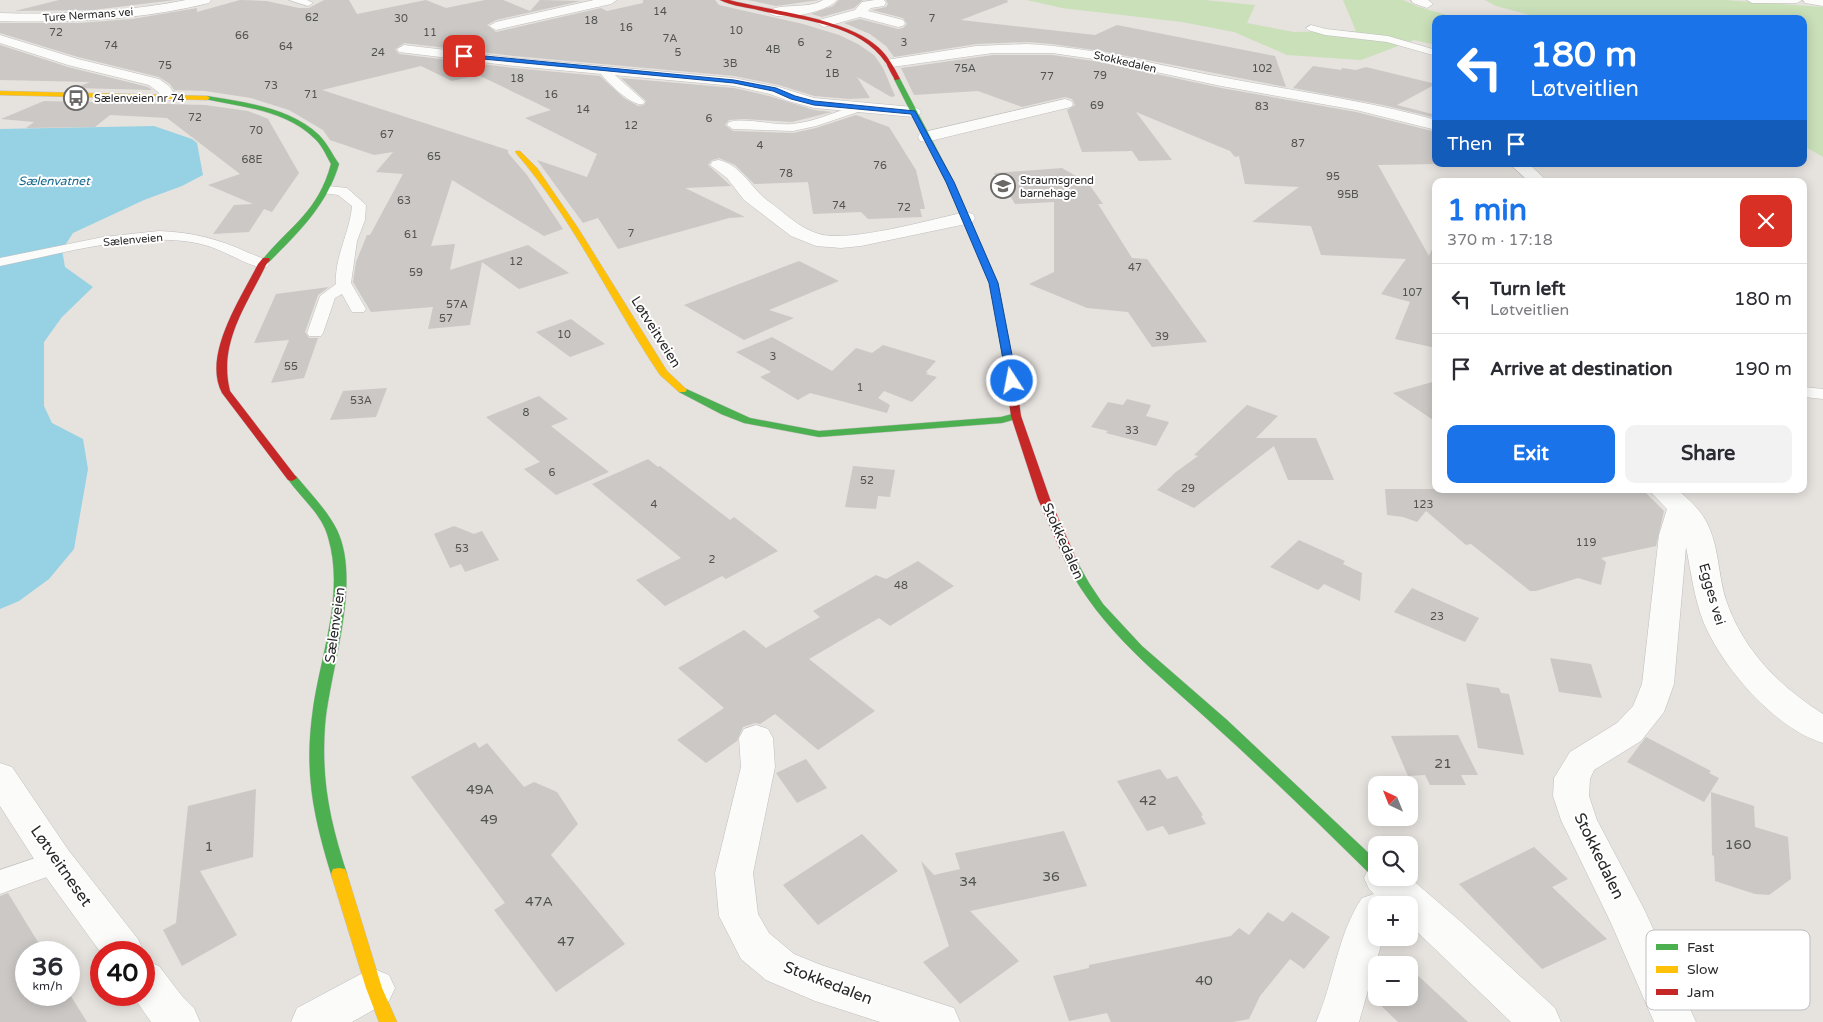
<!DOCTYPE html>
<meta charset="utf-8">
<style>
:root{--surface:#fff;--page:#f2f2f3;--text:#2b2b33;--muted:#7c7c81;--line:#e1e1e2;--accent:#1a73e8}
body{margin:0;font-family:"Varela Round",sans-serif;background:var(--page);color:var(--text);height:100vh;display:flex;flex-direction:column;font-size:19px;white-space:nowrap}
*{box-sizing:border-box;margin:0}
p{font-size:16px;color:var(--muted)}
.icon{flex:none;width:28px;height:28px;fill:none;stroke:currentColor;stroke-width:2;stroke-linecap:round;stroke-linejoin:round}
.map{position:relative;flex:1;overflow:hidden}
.panel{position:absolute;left:1432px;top:178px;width:375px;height:315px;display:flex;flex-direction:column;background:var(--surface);border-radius:10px;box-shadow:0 2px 12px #0003}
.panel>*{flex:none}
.banner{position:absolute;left:1432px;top:15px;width:375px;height:152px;border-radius:10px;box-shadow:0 2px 12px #0003;background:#1a73e8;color:#fff;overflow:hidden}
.needle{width:32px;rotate:317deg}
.buttons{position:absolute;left:1368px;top:776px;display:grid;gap:10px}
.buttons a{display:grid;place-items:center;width:50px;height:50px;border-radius:10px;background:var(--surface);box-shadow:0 2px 12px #0003;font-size:25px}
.speed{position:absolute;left:15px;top:941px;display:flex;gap:10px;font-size:25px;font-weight:700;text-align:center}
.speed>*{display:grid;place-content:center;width:65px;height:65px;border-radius:50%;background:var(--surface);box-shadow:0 2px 12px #0003;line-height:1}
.speed small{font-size:12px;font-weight:400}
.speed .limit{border:8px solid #d22;background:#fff;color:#111}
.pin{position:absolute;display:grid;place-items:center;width:42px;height:42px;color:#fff;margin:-21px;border-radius:10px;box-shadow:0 2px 8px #0006}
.me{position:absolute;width:55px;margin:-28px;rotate:349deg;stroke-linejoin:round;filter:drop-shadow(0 0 4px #0008)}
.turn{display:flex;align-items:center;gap:18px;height:105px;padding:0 15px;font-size:22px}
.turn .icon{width:65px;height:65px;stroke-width:2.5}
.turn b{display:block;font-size:35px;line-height:42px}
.then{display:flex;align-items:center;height:48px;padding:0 15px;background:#0003;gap:10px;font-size:19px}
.round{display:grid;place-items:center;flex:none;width:52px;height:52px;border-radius:10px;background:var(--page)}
.head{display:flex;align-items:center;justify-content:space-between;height:85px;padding:0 15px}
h1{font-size:30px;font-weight:800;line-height:38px;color:var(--accent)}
.cta{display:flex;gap:10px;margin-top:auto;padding:10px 15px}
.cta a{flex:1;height:58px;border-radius:10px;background:var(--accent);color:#fff;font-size:20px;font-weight:800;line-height:58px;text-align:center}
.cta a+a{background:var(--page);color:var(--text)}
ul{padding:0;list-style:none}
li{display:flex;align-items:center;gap:15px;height:70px;padding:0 15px;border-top:1px solid var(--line)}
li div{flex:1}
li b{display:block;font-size:19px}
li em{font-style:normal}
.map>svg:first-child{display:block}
.green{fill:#cae0b9}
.water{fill:#96d2e4}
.building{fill:#cbc8c5}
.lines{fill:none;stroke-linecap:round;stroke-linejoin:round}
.lane-casing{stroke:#c0bebf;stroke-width:1}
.street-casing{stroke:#c0bebf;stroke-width:1}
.fast-casing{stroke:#c0bebf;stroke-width:1}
.slow-casing{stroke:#c0bebf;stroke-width:1}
.jam-casing{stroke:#c0bebf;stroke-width:1}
.lane{fill:#fbfbfa;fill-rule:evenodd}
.street{fill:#fbfbfa;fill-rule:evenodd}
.fast{fill:#4caf50;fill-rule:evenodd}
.slow{fill:#ffc107;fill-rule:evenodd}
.jam{fill:#c62828;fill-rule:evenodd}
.route{fill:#1a73e8;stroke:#114b97}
.labels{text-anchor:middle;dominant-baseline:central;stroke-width:4;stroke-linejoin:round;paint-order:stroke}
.number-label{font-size:11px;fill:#525251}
.far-street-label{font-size:11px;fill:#282828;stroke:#fff}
.far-poi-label{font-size:11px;fill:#282828;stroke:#fff;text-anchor:start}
.far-water-label{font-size:12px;font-style:italic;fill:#15698f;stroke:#fff}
.street-label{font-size:14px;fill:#282828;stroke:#fff}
.near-number-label{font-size:14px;fill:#525251}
.near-street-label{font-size:16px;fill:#282828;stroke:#fff}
.key{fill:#fff;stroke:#bebebe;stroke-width:1}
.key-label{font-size:14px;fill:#282828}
</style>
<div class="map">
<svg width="1823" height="1022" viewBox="0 0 1823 1022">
<rect width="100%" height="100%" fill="#e6e2de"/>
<!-- green -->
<g class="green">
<polygon points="1027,0 1204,0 1255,5 1247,23 1294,32 1356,31 1343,0 1403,0 1419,7 1461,19 1436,19 1436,45 1414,40 1361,60 1287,55 1234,32 1182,22 1062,8"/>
<polygon points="1485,0 1725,0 1823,7 1823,157 1804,146 1804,19 1545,19 1496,6"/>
</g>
<!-- water -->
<polygon class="water" points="154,126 192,139 197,143 203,175 182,186 144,200 73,233 62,250 65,267 93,287 62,317 44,342 44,406 52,423 83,439 88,469 74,549 49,579 19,601 0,609 0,129"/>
<!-- building -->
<g class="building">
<polygon points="59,0 175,0 93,10 15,11"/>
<polygon points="240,0 266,1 299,8 309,8 324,0 349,0 357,14 426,0 446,8 485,0 503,0 530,11 540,0 581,1 496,20 487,25 496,32 601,8 607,11 643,3 643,0 715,0 719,5 803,24 839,35 858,44 874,55 883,68 895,96 891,97 857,77 870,98 849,99 814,96 779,85 734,76 514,56 404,43 395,49 399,54 514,68 600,76 624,98 638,106 644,105 646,101 621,78 734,88 769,96 814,110 832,112 792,122 744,119 729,120 725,125 733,131 793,133 816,128 856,115 889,127 916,170 925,209 920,209 922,217 868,219 861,212 813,214 808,182 754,184 735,165 719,158 712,160 708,165 731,186 685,188 745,217 729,218 618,249 598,218 583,223 537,160 587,177 597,154 525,118 551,110 478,75 452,81 421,66 322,90 508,150 508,153 527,175 563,229 544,236 452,180 431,246 455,244 450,270 528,245 569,273 519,289 482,262 470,325 428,329 433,307 371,312 353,282 356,262 367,235 370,235 403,174 376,172 393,152 374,155 330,140 323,130 289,110 251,98 205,91 174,90 170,84 159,77 78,57 0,33 0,23 79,23 132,19 197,8 197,12"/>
<polygon points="748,0 819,0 776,6"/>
<polygon points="839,0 863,0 854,8 822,17 811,14 833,6"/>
<polygon points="886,0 1007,0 1008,2 961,20 1095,35 1117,25 1275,56 1286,87 1101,51 1052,44 1027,42 976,44 894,57 886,46 870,34 844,23 860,19 898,29 903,28 907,24 903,18 872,10 886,7 888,4"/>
<polygon points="0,45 68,67 148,87 152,90 75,88 90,82 0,80"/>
<polygon points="993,55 1052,55 1100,62 1221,88 1356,112 1436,132 1436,164 1378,165 1429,256 1436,240 1436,348 1395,339 1410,302 1381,294 1406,259 1321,255 1311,226 1252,222 1299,187 1245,184 1239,156 1235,157 1230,151 1136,112 1172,160 1139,161 1132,151 1082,152 1067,110 1075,105 1072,99 1065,97 1022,107 978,91 914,95 901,68"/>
<polygon points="1313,66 1341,70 1342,68 1356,70 1366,67 1436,84 1397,105 1436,115 1436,118 1383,105 1293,88"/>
<polygon points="44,101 205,105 248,111 281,124 268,119 299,173 272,212 264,209 249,232 213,234 234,205 253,204 208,185 240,174 167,118 110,115 95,127 26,128 34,122 1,119"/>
<polygon points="1062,168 1088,183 1103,204 1098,204 1132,258 1147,259 1207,342 1152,347 1128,312 1087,308 1029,284 1054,272 1054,202 1015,204 1011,197 1007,198 994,173"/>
<polygon points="799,261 839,281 769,310 794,318 744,340 684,305"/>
<polygon points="329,287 318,295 305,332 309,338 318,338 304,378 271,383 289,340 254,343 276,294"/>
<polygon points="571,319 605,344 570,357 536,332"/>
<polygon points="772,337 832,371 856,348 872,353 883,345 936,361 926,372 928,372 926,374 937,377 912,402 884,391 878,398 890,405 887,413 810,393 798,400 760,377 771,372 736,352"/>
<polygon points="1436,381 1436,422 1393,393"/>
<polygon points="387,388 376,417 330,420 343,391"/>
<polygon points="539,396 568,419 551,426 609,472 556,495 524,469 540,462 486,417"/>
<polygon points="1127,399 1151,405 1146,416 1169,422 1156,446 1106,433 1108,431 1091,427 1108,402 1123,405"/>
<polygon points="1247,405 1278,416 1256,438 1316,438 1334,480 1288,480 1274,446 1194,508 1157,490 1176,472 1198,456 1194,455"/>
<polygon points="648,459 658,467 660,466 730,520 734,517 778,551 726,579 722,576 665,606 636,580 681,558 592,484"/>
<polygon points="853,466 895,470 890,497 878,496 876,509 845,507"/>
<polygon points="1385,489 1642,489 1664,511 1656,546 1601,558 1606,562 1601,585 1578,578 1536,591 1530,591 1471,544 1466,545 1426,511 1417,522 1403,517 1387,515"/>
<polygon points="454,526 474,534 482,531 499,560 465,572 461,564 450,568 434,534"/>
<polygon points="1299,540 1345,561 1343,564 1362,573 1360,601 1324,584 1318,590 1270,567"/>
<polygon points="918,561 954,586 890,626 879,618 809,659 875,711 818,750 775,714 760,724 755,723 743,727 737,741 706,763 677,740 724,708 678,668 744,630 766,648 820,617 813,611 876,575 886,579"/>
<polygon points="1412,588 1479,618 1465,642 1394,612"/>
<polygon points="1550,658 1591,664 1602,698 1559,692"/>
<polygon points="1466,683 1499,688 1501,693 1509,694 1524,755 1478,748"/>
<polygon points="1458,735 1478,775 1461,775 1466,785 1430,785 1425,775 1408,776 1391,736"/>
<polygon points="1646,737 1711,771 1709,773 1719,778 1704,802 1627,762"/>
<polygon points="475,742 479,748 487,743 524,787 534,782 557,792 578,824 551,855 625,944 556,992 494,910 505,903 411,777"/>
<polygon points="806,759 827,788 797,803 776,773"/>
<polygon points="1160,769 1167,779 1177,776 1203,815 1201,816 1206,824 1169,835 1163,826 1147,831 1117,781"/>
<polygon points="256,789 253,857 200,871 237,935 182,966 163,930 176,923 188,806"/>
<polygon points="1711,792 1754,806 1755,827 1788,837 1791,879 1769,895 1755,894 1715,881 1714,856 1712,855"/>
<polygon points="1064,831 1087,886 970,911 1019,961 960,1004 923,962 949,946 921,861 934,875 960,869 955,853"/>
<polygon points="862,834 898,871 818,925 783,885"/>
<polygon points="1534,847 1568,879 1552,887 1607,939 1542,969 1459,884"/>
<polygon points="8,893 44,952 26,952 26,995 69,995 69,993 87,1022 0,1022 0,896"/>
<polygon points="1268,912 1283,922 1292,912 1330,937 1304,969 1290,959 1260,996 1249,1019 1233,1022 1111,1022 1107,1013 1069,1021 1053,976 1089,968 1089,965 1231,936 1239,928 1249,935"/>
<polygon points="1409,967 1413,971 1468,1022 1398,1022 1369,994 1371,988 1376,984 1376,998 1409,998"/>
</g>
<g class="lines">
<defs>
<g id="lane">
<polygon points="289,0 307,0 313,3 308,6"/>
<polygon points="1747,0 1802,0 1797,3 1752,3"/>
<polygon points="1311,25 1326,29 1388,36 1436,50 1436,56 1387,42 1325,35 1308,30 1306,28"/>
<path d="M602,66L606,67L643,100L645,102L643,104C631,107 604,79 597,69Z"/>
<path d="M860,105L864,106L866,108L864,110L816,126L793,131L733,129L727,125L729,122C749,117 771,126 792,124C816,122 837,110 860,105Z"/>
<path d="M328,186L347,188L366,205L365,220L357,241L351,283L366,309L364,312H352L342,294L335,298L323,333L321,336H309L307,333L320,296L336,284C334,258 350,232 352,206L338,195L323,193L321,190L323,187Z"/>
<path d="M159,231C192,232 219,239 249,253C256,256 265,258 269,264L267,267L262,268C241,263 223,249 201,244C142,230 59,254 0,266V258L103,237Z"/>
<polygon points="1804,387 1823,389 1823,399 1804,397"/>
<polygon points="56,851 66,854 70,862 66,870 0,894 0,870"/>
</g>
<g id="street">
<path d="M186,0H211L209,3C141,20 70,23 0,21V13C62,15 125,12 186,0Z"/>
<polygon points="594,0 617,0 611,4 496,30 489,26 496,22"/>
<path d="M823,0H837C828,12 777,23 768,12C777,2 808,10 823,0Z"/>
<polygon points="875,0 884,0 886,3 884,6 871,8 868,11 903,20 905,23 903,26 898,27 860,17 824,27 817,23 819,20 855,10 862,2"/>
<polygon points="1411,0 1428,0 1433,4 1427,8 1413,3"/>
<polygon points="1803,0 1823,0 1823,6 1805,3"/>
<polygon points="0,35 78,59 159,79 169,86 177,97 174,100 164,100 158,92 149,85 68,65 0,43"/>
<path d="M1027,44C1093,47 1156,65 1221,77C1293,91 1366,100 1436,120V130L1356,110L1221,86L1100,60L1052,53H993L892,67L887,66L885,63L887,60L892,59L976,46Z"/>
<polygon points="404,45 514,58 734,78 779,87 814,98 913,107 919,109 921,112 919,115 913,117 814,108 788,101 770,94 734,86 514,66 399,52 397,49"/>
<polygon points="1065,99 1071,101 1073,104 1071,107 926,142 920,141 918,137 920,133"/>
<path d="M719,160C741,165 751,188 768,201C784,212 800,229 819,234C850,243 932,219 966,212L973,214L975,218L973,222L966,224L861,246L841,248L816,246L791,236L744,200L727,178L710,165L713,161Z"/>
<polygon points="1510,164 1529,164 1547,181 1528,181"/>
<path d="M1648,489H1677C1688,499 1700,509 1707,523C1719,546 1718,575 1726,600C1743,650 1779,686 1823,714V743C1774,728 1722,667 1703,621C1694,597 1691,572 1686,547L1674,684L1664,712L1641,741L1594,770L1590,779L1589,796L1597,820L1644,909L1696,1022H1654L1611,923L1561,820L1553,796L1554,778L1570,752L1617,723L1633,706L1642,684L1659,535L1667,509Z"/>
<polygon points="756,725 768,729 773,738 775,767 753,873 758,914 769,933 794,954 821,965 954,1008 960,1022 880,1022 815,1001 766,980 741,959 719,916 715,873 741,767 739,738 744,729"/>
<polygon points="0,763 12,767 69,851 138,939 144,952 144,953 101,953 43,873 0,806"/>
<path d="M1376,864V878L1409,877L1460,921L1555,1008L1561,1022H1511L1409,924V905H1376V938H1383L1359,1022H1316C1334,982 1337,935 1362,898L1374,894L1369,889L1364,878L1369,867Z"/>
<polygon points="144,960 159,966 182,996 194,1008 200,1022 151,1022 132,995 144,995"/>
<polygon points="374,969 389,975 395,988 389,1001 352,1022 291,1022 297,1008 359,975"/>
</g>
<g id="fast">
<polygon points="897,77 900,79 954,182 998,283 1014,366 1012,368 1006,368 1004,366 990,283 946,182 894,79"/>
<path d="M207,96C244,102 291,108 319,135C327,143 332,154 339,164C327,205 299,232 269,262H263L262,260C291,225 318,212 331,164C326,155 322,145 314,138C285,110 242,107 205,99L204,98Z"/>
<polygon points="682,387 750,418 819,431 1001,417 1016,413 1021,416 1020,418 1002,423 819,437 744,423 721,414 679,392 677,390"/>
<path d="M292,475L296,476C310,493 327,510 337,530C362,582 330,669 325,725C321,781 330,821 347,874L345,879L339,880L333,879L331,874C313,815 304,772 313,709C321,653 345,594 328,537C322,514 300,497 287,478Z"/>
<path d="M1071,557L1075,558L1089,583L1103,604L1142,646L1227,720L1376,860V876L1371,875C1320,825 1269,775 1217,728C1159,674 1102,633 1065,561Z"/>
</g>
<g id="slow">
<polygon points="0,91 207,96 210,98 207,100 0,95"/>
<path d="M516,151H520L537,168L578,228L667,371L685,388L687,390L685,392H679L660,375C611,302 574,220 516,153Z"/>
<polygon points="339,868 345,869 347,874 382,988 397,1022 379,1022 366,988 331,874 333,869"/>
</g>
<g id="jam">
<path d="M720,0H729C772,11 846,18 878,47C888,56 894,67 900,79L895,80C892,75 889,69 886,63C859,22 797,20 754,9C743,7 730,5 720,0Z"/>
<path d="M263,258H269L270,260L266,265C246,306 218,343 230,391L297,478L292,481L288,480L222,393C202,355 241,298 258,264Z"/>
<polygon points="1009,363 1014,366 1021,416 1050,499 1077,561 1075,564 1071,565 1065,561 1038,499 1011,416 1004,366"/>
</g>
</defs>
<!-- lane casing -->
<use href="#lane" class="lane-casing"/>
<!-- street casing -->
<use href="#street" class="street-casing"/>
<!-- fast casing -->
<use href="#fast" class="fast-casing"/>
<!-- slow casing -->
<use href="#slow" class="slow-casing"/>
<!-- jam casing -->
<use href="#jam" class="jam-casing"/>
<!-- lane -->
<use href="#lane" class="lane"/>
<!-- street -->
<use href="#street" class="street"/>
<!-- fast -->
<use href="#fast" class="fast"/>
<!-- slow -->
<use href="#slow" class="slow"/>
<!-- jam -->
<use href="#jam" class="jam"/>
</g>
<!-- route -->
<polygon class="route" points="464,54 734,80 776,88 795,96 814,101 915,111 954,182 998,283 1017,381 1012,384 1007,381 989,283 946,182 911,114 814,105 791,99 773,91 734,83 462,57"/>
<!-- icons -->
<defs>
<symbol id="bus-ring" viewBox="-11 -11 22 22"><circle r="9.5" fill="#fff" stroke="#6a6968" stroke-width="1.5"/><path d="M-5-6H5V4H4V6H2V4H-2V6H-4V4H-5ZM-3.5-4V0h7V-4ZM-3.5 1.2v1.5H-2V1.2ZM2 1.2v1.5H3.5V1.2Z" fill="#6a6968"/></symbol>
<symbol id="school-ring" viewBox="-11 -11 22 22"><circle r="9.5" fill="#fff" stroke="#6a6968" stroke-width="1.5"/><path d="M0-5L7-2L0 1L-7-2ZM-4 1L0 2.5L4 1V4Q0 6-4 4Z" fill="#6a6968"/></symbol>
</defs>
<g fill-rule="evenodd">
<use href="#bus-ring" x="62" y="84" width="28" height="28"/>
<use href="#school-ring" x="989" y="172" width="28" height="28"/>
</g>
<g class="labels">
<!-- number labels -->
<g class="number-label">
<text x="660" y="11">14</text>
<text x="312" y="17">62</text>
<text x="401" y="18">30</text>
<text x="932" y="18">7</text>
<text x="591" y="20">18</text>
<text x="626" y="27">16</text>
<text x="736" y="30">10</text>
<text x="56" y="32">72</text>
<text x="430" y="32">11</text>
<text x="242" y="35">66</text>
<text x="670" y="38">7A</text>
<text x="801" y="42">6</text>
<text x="904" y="42">3</text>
<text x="111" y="45">74</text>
<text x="286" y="46">64</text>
<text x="773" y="49">4B</text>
<text x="378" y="52">24</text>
<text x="678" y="52">5</text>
<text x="829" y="54">2</text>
<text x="730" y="63">3B</text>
<text x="165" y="65">75</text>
<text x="965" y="68">75A</text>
<text x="1262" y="68">102</text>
<text x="832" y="73">1B</text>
<text x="1100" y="75">79</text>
<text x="1047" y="76">77</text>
<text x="517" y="78">18</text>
<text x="271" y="85">73</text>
<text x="311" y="94">71</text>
<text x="551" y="94">16</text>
<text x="1097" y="105">69</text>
<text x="1262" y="106">83</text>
<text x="583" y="109">14</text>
<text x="195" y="117">72</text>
<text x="709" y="118">6</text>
<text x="631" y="125">12</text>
<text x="256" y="130">70</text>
<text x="387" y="134">67</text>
<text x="1298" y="143">87</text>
<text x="760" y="145">4</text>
<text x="434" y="156">65</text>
<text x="252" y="159">68E</text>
<text x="880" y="165">76</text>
<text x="786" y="173">78</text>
<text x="1333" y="176">95</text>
<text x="1348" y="194">95B</text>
<text x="404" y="200">63</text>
<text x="839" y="205">74</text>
<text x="904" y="207">72</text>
<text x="631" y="233">7</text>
<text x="411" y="234">61</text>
<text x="516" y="261">12</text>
<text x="1135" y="267">47</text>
<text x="416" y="272">59</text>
<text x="1412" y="292">107</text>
<text x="457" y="304">57A</text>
<text x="446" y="318">57</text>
<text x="564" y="334">10</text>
<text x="1162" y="336">39</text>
<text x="773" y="356">3</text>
<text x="291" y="366">55</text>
<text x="860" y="387">1</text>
<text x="361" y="400">53A</text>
<text x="526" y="412">8</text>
<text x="1132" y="430">33</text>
<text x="552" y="472">6</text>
<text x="867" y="480">52</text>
<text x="1188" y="488">29</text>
<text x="654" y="504">4</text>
<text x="1423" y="504">123</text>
<text x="1586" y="542">119</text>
<text x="462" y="548">53</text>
<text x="712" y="559">2</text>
<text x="901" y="585">48</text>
<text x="1437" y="616">23</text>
</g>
<!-- far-street labels -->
<g class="far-street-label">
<text transform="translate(88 15) rotate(-4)">Ture Nermans vei</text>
<text transform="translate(1125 62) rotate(13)">Stokkedalen</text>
<text transform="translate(133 240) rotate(-5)">Sælenveien</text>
</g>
<!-- far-poi labels -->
<g class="far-poi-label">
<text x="94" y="98">Sælenveien nr 74</text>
<text x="1020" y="180">Straumsgrend<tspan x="1020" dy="13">barnehage</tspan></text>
</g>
<!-- far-water labels -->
<g class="far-water-label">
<text x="54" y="181">Sælenvatnet</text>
</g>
<!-- street labels -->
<g class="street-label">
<text transform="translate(656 332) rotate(58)">Løtveitveien</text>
<text transform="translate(1063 541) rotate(66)">Stokkedalen</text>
<text transform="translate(1712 594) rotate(74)">Egges vei</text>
<text transform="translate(335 625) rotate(-82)">Sælenveien</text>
</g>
<!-- near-number labels -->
<g class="near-number-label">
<text x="1443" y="763">21</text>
<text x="480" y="789">49A</text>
<text x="1148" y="800">42</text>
<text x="489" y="819">49</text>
<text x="1738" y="844">160</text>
<text x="209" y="846">1</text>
<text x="1051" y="876">36</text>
<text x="968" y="881">34</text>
<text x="539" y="901">47A</text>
<text x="566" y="941">47</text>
<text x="1204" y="980">40</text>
</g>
<!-- near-street labels -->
<g class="near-street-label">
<text transform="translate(1599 856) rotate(64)">Stokkedalen</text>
<text transform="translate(61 866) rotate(55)">Løtveitneset</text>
<text transform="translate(828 983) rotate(21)">Stokkedalen</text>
</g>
</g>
<!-- legend -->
<rect x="1646" y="930" width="164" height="80" rx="8" class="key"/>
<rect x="1656" y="944" width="22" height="6" fill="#4caf50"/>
<rect x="1656" y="966" width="22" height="7" fill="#ffc107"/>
<rect x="1656" y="989" width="22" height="6" fill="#c62828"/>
<g class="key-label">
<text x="1687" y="952">Fast</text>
<text x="1687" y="974">Slow</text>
<text x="1687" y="997">Jam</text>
</g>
</svg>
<div class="buttons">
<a><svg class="needle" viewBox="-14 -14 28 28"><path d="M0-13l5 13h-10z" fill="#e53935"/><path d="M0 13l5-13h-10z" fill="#7c7c81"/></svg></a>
<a><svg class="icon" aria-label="search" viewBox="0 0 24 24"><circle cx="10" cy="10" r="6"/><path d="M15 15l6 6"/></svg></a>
<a>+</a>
<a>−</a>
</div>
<div class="speed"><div>36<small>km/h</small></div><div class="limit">40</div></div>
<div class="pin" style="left:464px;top:56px;background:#d93025"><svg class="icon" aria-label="arrive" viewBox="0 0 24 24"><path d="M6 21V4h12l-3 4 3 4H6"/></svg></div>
<svg class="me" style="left:1012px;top:381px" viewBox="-20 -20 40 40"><circle r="17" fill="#1a73e8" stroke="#fff" stroke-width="3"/><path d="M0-11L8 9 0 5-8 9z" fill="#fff"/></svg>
<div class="banner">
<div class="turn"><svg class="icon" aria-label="left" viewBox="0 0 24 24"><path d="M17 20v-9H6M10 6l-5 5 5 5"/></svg><div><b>180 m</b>Løtveitlien</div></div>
<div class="then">Then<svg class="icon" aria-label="arrive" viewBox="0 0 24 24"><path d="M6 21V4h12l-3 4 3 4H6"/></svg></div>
</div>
<section class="panel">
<div class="head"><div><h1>1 min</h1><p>370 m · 17:18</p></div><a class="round" style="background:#d93025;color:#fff"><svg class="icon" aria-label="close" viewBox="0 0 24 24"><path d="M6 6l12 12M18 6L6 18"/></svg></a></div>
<ul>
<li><svg class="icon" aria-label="left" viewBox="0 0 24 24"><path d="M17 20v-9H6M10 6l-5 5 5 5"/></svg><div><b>Turn left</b><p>Løtveitlien</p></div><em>180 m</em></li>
<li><svg class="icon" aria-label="arrive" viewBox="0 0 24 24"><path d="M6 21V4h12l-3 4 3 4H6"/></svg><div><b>Arrive at destination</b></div><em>190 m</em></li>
</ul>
<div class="cta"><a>Exit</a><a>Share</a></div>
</section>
</div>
